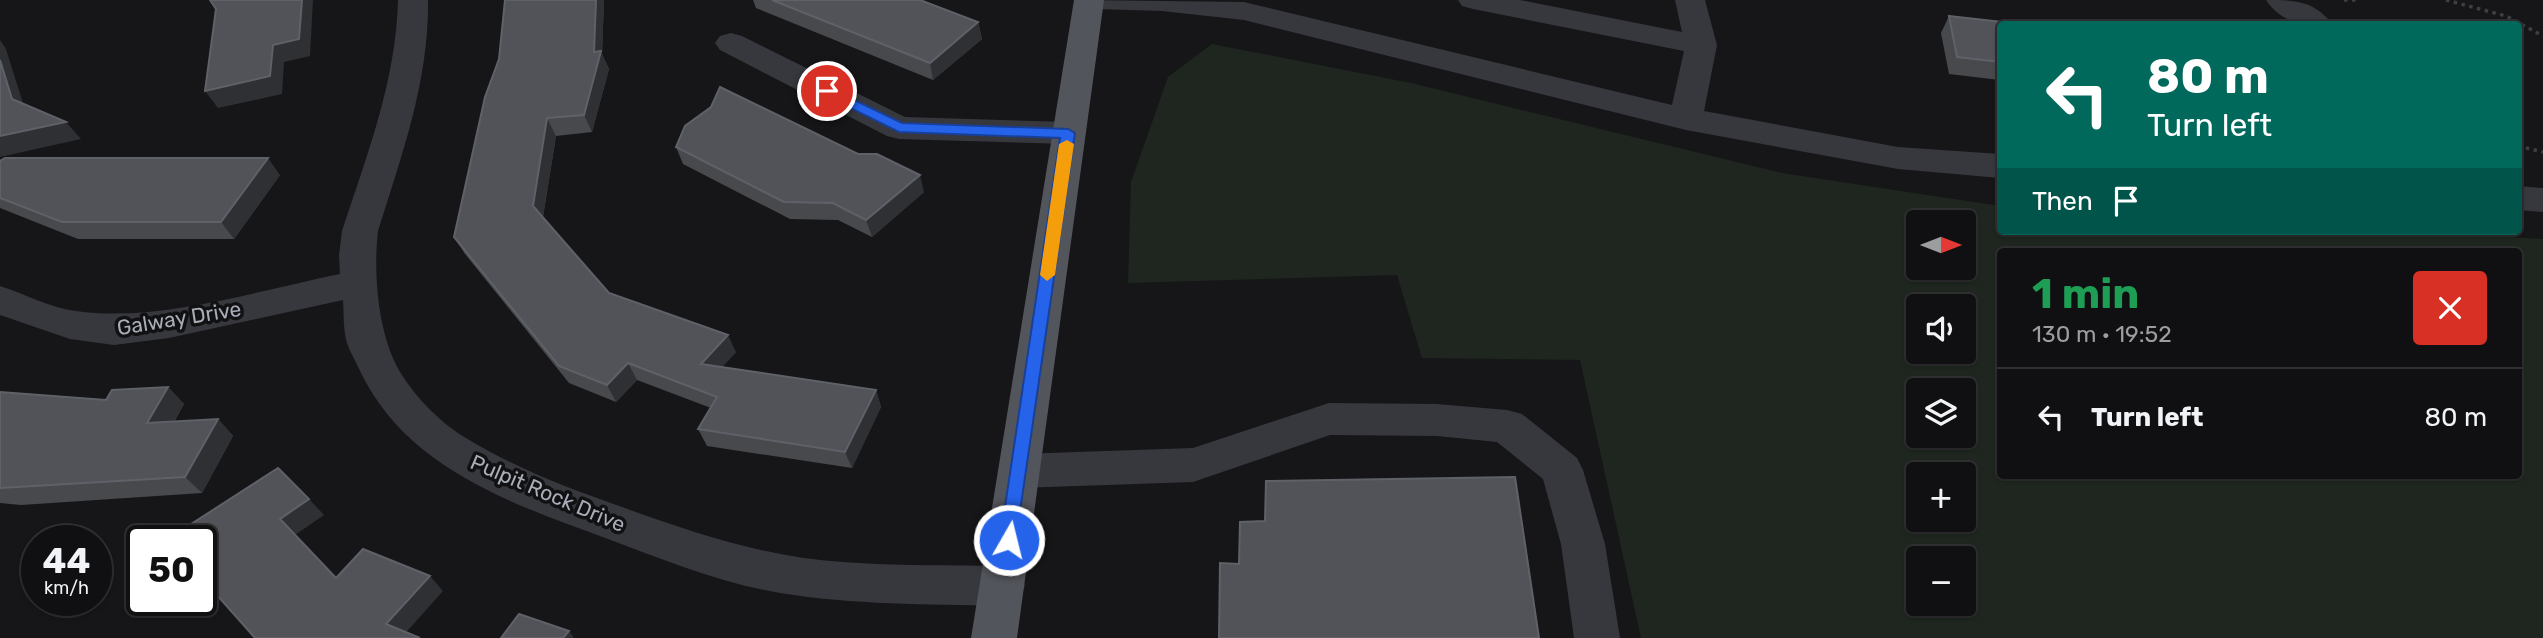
<!DOCTYPE html>
<meta charset="utf-8">
<style>
:root{--surface:#101012;--page:#19191b;--text:#f1f3f6;--muted:#9c9d9f;--line:#303032}
body{margin:0;font-family:Rubik,sans-serif;background:var(--page);color:var(--text);height:100vh;display:flex;flex-direction:column;font-size:26px;white-space:nowrap}
*{box-sizing:border-box;margin:0}
p{font-size:23px;color:var(--muted)}
.icon{flex:none;width:38px;height:38px;fill:none;stroke:currentColor;stroke-width:2;stroke-linecap:round;stroke-linejoin:round}
.map{position:relative;flex:1;overflow:hidden}
.details{position:absolute;left:1997px;top:248px;width:525px;height:231px;display:flex;flex-direction:column;background:var(--surface);border-radius:7px;box-shadow:0 2px 5px #0004,0 0 0 2px var(--line)}
.details>*{flex:none}
.banner{position:absolute;left:1997px;top:21px;width:525px;height:214px;border-radius:7px;box-shadow:0 2px 5px #0004,0 0 0 2px var(--line);background:#00695c;color:#fff;overflow:hidden}
.needle{width:46px;rotate:90deg}
.fabs{position:absolute;left:1906px;top:210px;display:grid;gap:14px}
.fabs a{display:grid;place-items:center;width:70px;height:70px;border-radius:7px;background:var(--surface);box-shadow:0 2px 5px #0004,0 0 0 2px var(--line);font-size:35px}
.speed{position:absolute;left:21px;top:525px;display:flex;gap:14px;font-size:35px;font-weight:700;text-align:center}
.speed>*{display:grid;place-content:center;width:91px;height:91px;border-radius:50%;background:var(--surface);box-shadow:0 2px 5px #0004,0 0 0 2px var(--line);line-height:1}
.speed small{font-size:18px;font-weight:400}
.speed .limit{border:4px solid #111;border-radius:10px;background:#fff;color:#111}
.pin{position:absolute;display:grid;place-items:center;width:60px;height:60px;color:#fff;margin:-30px;border:4px solid #fff;border-radius:50%;box-shadow:0 2px 7px #0007}
.me{position:absolute;width:77px;margin:-38px;rotate:8deg;stroke-linejoin:round;filter:drop-shadow(0 0 5px #0008)}
.turn{display:flex;align-items:center;gap:24px;height:147px;padding:0 35px;font-size:32px}
.turn .icon{width:91px;height:91px;stroke-width:2.5}
.turn b{display:block;font-size:49px;line-height:60px}
.then{display:flex;align-items:center;height:66px;padding:0 35px;background:#0003;gap:14px;font-size:26px}
.round{display:grid;place-items:center;flex:none;width:74px;height:74px;border-radius:7px;background:var(--page)}
.headline{display:flex;align-items:center;justify-content:space-between;height:119px;padding:0 35px}
h1{font-size:42px;font-weight:700;line-height:52px;color:#1e9e55}
ul{padding:0;list-style:none}
li{display:flex;align-items:center;gap:21px;height:98px;padding:0 35px;border-top:2px solid var(--line)}
li div{flex:1}
li b{display:block;font-size:26px}
li em{font-style:normal}
.map>svg:first-child{display:block}
.green{fill:#1e261f;fill-rule:evenodd}
.lines{fill:none;stroke-linecap:round;stroke-linejoin:round}
.path{stroke:#3d3f44;stroke-width:3.5;stroke-dasharray:3.5 4.5;stroke-linecap:butt}
.minor{fill:#37383d;fill-rule:evenodd}
.major{fill:#53555c;fill-rule:evenodd}
.wall{fill:#47494d}
.shaded-wall{fill:#2f3033}
.building{fill:#525359;stroke:#5f6168;stroke-width:2}
.route{fill:#2563eb;stroke:#184099;stroke-width:2}
.slow{fill:#f59e0b}
.labels{text-anchor:middle;dominant-baseline:central;stroke-width:7;stroke-linejoin:round;paint-order:stroke}
.street-label{font-size:21px;fill:#a8adb8;stroke:#111113}
</style>
<div class="map">
<svg width="2543" height="638" viewBox="0 0 2543 638">
<rect width="100%" height="100%" fill="#161618"/>
<!-- green -->
<path class="green" d="M1212,44L1411,83L1782,173L2000,206V231H2412L2543,239V638H1641L1580,360L1422,358L1397,275L1128,283L1131,182L1168,77ZM1918,222H1964V268H1918ZM2518,252V476H2000V252ZM1964,306V352H1918V306ZM1918,390H1964V436H1918ZM1918,474H1964V520H1918ZM1964,558V604H1918V558Z"/>
<g class="lines">
<!-- path -->
<g class="path">
<polyline points="2344,0 2358,0"/>
<polyline points="2446,0 2506,16 2543,36"/>
<polyline points="2518,146 2543,152"/>
</g>
<!-- minor -->
<g class="minor">
<path d="M398,0H428C429,81 402,154 378,231C373,274 378,338 402,375C417,399 442,424 466,438C515,468 568,488 622,507C694,533 765,557 843,562C895,566 949,565 1002,566L1018,572L1025,586L1018,600L1002,606C928,604 853,605 780,593C720,583 664,560 608,539C513,504 407,469 360,371C356,362 350,352 347,343C343,330 344,314 343,300L169,338L114,345L70,339L0,315V286C25,294 51,308 76,311C157,323 260,290 340,274L339,255L342,231C367,155 396,81 398,0Z"/>
<polygon points="1080,0 1244,2 1672,105 1684,51 1473,9 1462,6 1458,0 1520,0 1682,32 1675,0 1705,0 1717,45 1704,111 1898,147 2000,154 2000,178 1898,169 1686,130 1244,20 1162,11 1095,9 1084,6"/>
<path d="M2266,0C2293,0 2314,0 2332,24C2305,26 2282,24 2266,0Z"/>
<polygon points="731,33 742,36 905,117 1068,122 1080,125 1085,133 1080,141 1068,144 899,139 887,136 720,50 715,43 720,36"/>
<polygon points="2518,186 2543,188 2543,212 2518,210"/>
<polygon points="1329,403 1437,404 1507,410 1522,414 1577,458 1583,470 1605,544 1620,638 1574,638 1561,544 1543,479 1497,442 1437,436 1330,435 1193,482 1019,488 1004,483 998,471 1004,459 1019,454 1193,448"/>
</g>
<!-- major -->
<polygon class="major" points="1074,0 1104,0 1017,638 971,638"/>
</g>
<!-- wall -->
<g class="wall">
<polygon points="505,0 604,0 602,54 609,69 592,132 556,136 543,217 609,293 736,352 722,367 876,390 881,407 852,468 707,446 698,429 711,408 637,380 616,402 569,383 465,254 454,237 499,59"/>
<polygon points="753,0 920,0 978,22 982,39 933,80 756,8"/>
<polygon points="1949,16 2000,24 2000,80 1949,74 1941,33"/>
<polygon points="676,147 924,192 872,237 838,220 790,219 683,164"/>
<polygon points="0,161 280,175 234,239 78,239 0,208"/>
<polygon points="168,387 184,404 174,422 218,419 233,436 202,493 21,505 0,503 0,392 106,400"/>
</g>
<!-- shaded-wall -->
<g class="shaded-wall">
<polygon points="302,0 313,0 310,56 284,62 282,94 218,108 205,91 273,45"/>
<polygon points="596,0 604,0 602,54 609,69 592,132 584,115 594,52"/>
<polygon points="978,22 982,39 933,80 930,63"/>
<polygon points="0,40 6,49 27,116 12,99 0,60"/>
<polygon points="547,118 556,136 542,223 533,206"/>
<polygon points="66,122 81,139 0,157 0,136"/>
<polygon points="268,158 280,175 234,239 221,222"/>
<polygon points="920,175 924,192 872,237 866,220"/>
<polygon points="728,335 736,352 709,381 701,364"/>
<polygon points="628,363 637,380 616,402 607,385"/>
<polygon points="168,387 184,404 163,440 147,423"/>
<polygon points="876,390 881,407 852,468 845,452"/>
<polygon points="218,419 233,436 202,493 185,477"/>
<polygon points="309,499 324,515 295,535 280,519"/>
<polygon points="430,576 443,591 401,638 386,624"/>
<polygon points="569,631 574,638 563,638"/>
</g>
<!-- building -->
<g class="building">
<polygon points="210,0 302,0 299,39 273,45 270,76 205,91 216,9"/>
<polygon points="505,0 596,0 594,52 601,51 584,115 547,118 533,206 609,293 728,335 701,364 876,390 845,452 698,429 717,397 628,363 607,385 559,366 454,237 485,97 499,59"/>
<polygon points="772,0 920,0 978,22 930,63"/>
<polygon points="1949,16 2020,24 2000,24 2000,62 1957,57"/>
<polygon points="0,60 12,99 66,122 0,136"/>
<polygon points="720,87 858,154 877,154 920,175 866,220 833,203 784,202 676,147 685,126 711,107"/>
<polygon points="5,158 268,158 221,222 62,222 0,198 0,161"/>
<polygon points="168,387 147,423 218,419 185,477 0,488 0,392 106,400 112,390"/>
<polygon points="278,468 309,499 280,519 336,578 363,549 430,576 386,624 420,638 255,638 201,577 201,541 170,541 168,539"/>
<polygon points="1515,477 1539,638 1219,638 1220,563 1239,564 1240,522 1265,521 1266,481"/>
<polygon points="519,614 569,631 563,638 501,638"/>
</g>
<!-- route -->
<polygon class="route" points="827,87 902,123 1068,129 1075,133 1015,546 1009,548 1002,546 1000,540 1060,138 899,132 822,94 822,88"/>
<!-- slow -->
<polygon class="slow" points="1067,140 1074,144 1055,275 1047,281 1040,275 1059,144"/>
<g class="labels">
<!-- street labels -->
<g class="street-label">
<text transform="translate(179 318) rotate(-9)">Galway Drive</text>
<text transform="translate(548 493) rotate(23)">Pulpit Rock Drive</text>
</g>
</g>
</svg>
<div class="fabs">
<a><svg class="needle" viewBox="-14 -14 28 28"><path d="M0-13l5 13h-10z" fill="#e53935"/><path d="M0 13l5-13h-10z" fill="#9c9d9f"/></svg></a>
<a><svg class="icon" aria-label="sound" viewBox="0 0 24 24"><path d="M4 9h4l5-4v14l-5-4H4zM17 9q2 3 0 6"/></svg></a>
<a><svg class="icon" aria-label="layers" viewBox="0 0 24 24"><path d="M12 4l9 5-9 5-9-5zM3 14l9 5 9-5"/></svg></a>
<a>+</a>
<a>−</a>
</div>
<div class="speed"><div>44<small>km/h</small></div><div class="limit">50</div></div>
<div class="pin" style="left:827px;top:91px;background:#d93025"><svg class="icon" aria-label="arrive" viewBox="0 0 24 24"><path d="M6 21V4h12l-3 4 3 4H6"/></svg></div>
<svg class="me" style="left:1009px;top:540px" viewBox="-20 -20 40 40"><circle r="17" fill="#2563eb" stroke="#fff" stroke-width="3"/><path d="M0-11L8 9 0 5-8 9z" fill="#fff"/></svg>
<div class="banner">
<div class="turn"><svg class="icon" aria-label="left" viewBox="0 0 24 24"><path d="M17 20v-9H6M10 6l-5 5 5 5"/></svg><div><b>80 m</b>Turn left</div></div>
<div class="then">Then<svg class="icon" aria-label="arrive" viewBox="0 0 24 24"><path d="M6 21V4h12l-3 4 3 4H6"/></svg></div>
</div>
<section class="details">
<div class="headline"><div><h1>1 min</h1><p>130 m · 19:52</p></div><a class="round" style="background:#d93025;color:#fff"><svg class="icon" aria-label="close" viewBox="0 0 24 24"><path d="M6 6l12 12M18 6L6 18"/></svg></a></div>
<ul>
<li><svg class="icon" aria-label="left" viewBox="0 0 24 24"><path d="M17 20v-9H6M10 6l-5 5 5 5"/></svg><div><b>Turn left</b></div><em>80 m</em></li>
</ul>
</section>
</div>
